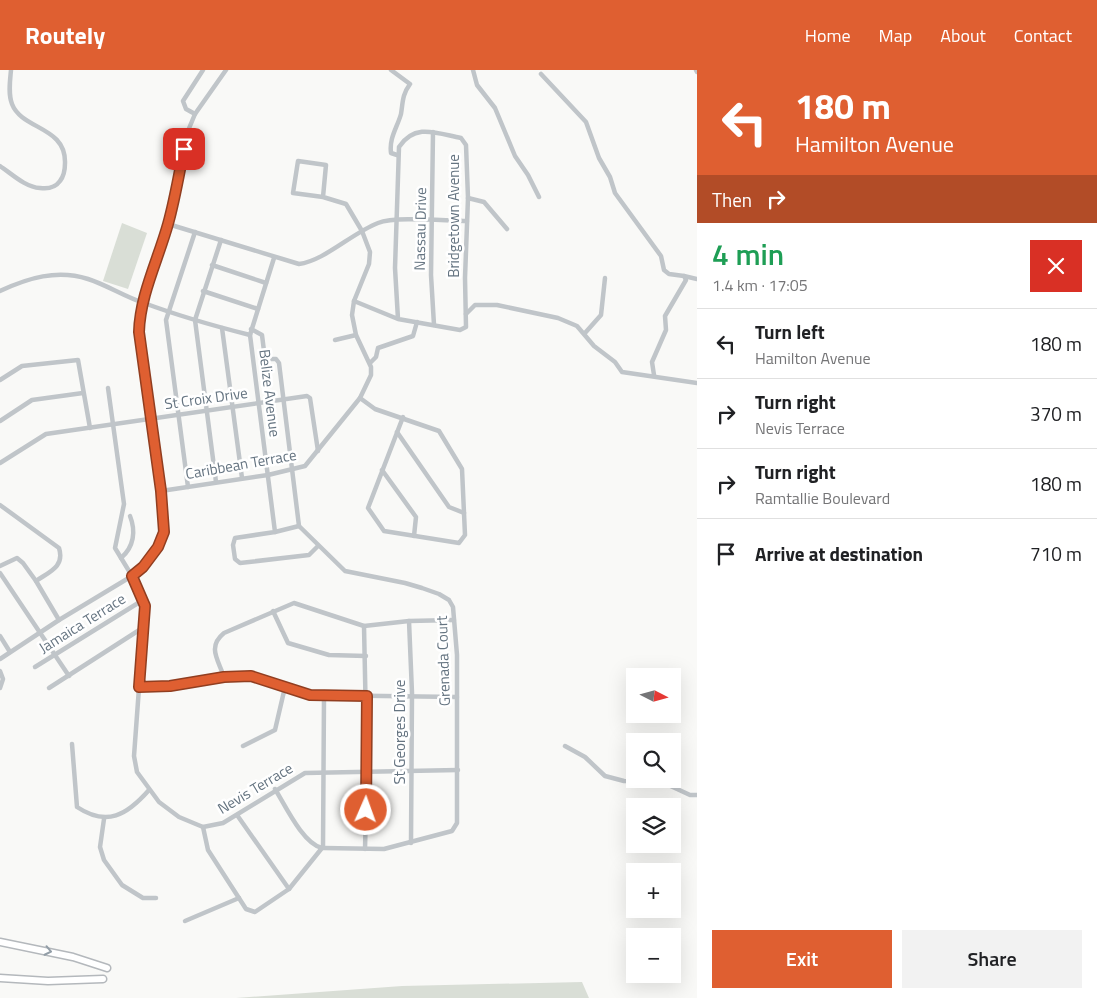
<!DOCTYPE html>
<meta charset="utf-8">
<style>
:root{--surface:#fff;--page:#f2f2f2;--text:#202124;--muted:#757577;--line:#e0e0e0;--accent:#df5f31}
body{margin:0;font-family:"Titillium Web",sans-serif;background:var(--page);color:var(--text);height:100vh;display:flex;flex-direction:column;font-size:19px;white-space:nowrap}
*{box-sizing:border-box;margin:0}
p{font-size:16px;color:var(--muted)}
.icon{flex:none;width:28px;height:28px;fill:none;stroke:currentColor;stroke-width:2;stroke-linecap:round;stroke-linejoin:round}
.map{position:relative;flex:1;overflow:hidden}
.side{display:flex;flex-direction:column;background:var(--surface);width:400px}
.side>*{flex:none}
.banner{background:#df5f31;color:#fff;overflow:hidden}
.needle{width:32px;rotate:96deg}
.fabs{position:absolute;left:626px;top:598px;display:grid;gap:10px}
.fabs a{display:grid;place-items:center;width:55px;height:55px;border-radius:0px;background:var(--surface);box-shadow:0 5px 20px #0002;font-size:25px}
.pin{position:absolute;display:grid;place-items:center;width:42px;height:42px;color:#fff;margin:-21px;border-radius:10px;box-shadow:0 2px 8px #0006}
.me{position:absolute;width:55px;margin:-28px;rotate:2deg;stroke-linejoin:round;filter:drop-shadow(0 0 4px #0008)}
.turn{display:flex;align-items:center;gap:18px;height:105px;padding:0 15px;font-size:22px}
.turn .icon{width:65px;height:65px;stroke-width:2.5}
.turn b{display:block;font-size:35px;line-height:42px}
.then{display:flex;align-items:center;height:48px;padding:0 15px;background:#0003;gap:10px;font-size:19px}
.round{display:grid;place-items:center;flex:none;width:52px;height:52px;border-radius:0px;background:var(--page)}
.head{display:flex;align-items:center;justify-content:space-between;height:85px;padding:0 15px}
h1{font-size:30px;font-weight:600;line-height:38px;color:#1e9e55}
.action{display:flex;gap:10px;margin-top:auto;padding:10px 15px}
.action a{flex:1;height:58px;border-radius:0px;background:var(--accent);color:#fff;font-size:20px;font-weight:600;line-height:58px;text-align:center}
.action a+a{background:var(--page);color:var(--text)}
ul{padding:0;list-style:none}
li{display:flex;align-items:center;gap:15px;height:70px;padding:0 15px;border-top:1px solid var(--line)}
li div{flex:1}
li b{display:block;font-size:19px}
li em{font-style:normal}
header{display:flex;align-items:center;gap:30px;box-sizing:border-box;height:70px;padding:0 25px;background:var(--accent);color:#fff}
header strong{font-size:24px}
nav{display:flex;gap:28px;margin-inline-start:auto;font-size:18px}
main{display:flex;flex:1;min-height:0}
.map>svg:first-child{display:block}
.green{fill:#d9ded6}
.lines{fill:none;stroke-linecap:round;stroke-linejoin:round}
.highway-casing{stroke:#b4b8bc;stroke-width:9}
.minor{stroke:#c0c5c9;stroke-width:4.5}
.highway{stroke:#fff;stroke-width:6}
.oneway{stroke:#939ea7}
.route-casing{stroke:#913e20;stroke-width:12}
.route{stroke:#df5f31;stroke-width:9}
.labels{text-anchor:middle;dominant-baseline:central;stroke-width:5;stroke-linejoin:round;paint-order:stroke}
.street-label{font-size:15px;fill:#657481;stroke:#fff}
</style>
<header>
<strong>Routely</strong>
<nav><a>Home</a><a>Map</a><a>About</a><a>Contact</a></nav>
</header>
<main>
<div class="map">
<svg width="697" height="928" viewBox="0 0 697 928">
<rect width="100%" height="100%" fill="#f9f9f7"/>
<!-- green -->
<g class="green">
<polygon points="122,153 147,163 128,219 103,211"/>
<polygon points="582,912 589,928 236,928 402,916"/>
</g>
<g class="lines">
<defs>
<g id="highway">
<polyline points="0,872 73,887 107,898"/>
<polyline points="0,908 48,911 103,909"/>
</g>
</defs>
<!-- highway casing -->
<use href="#highway" class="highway-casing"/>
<!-- minor -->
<g class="minor">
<path d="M391,0L410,14C402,25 403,32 401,44C397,58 389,68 391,83L397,85"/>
<polyline points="473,0 477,15 495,38 515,86 528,105 539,127"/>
<polyline points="696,0 697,2"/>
<polyline points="541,4 586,52 599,88 610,107 615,123 661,186 664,200 669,204 684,206 686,210 665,246 666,260 652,292 654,305"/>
<polyline points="195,44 186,39 183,31 203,0"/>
<polyline points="433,62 431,205 434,255"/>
<path d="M0,96C12,104 25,117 40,118C47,119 55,118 60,111C64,106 65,100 65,93C66,56 22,60 12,34C8,24 10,11 11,0"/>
<polyline points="468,128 484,132 507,159"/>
<path d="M168,154L299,194C324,191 352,163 378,153C396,146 446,151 467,151"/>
<polyline points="274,188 250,265 275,462 235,468 233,475 235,489 240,493 309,485 318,476"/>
<polyline points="212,195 266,213"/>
<polyline points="684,206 697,209"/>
<path d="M0,221C28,208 57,199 88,209C107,215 125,227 144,233C179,246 214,256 250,265"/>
<polyline points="203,221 258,239"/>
<path d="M354,231L398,249L460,260L466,257L465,208L468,128L466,75L461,68C436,63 415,53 399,77L395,198L398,249"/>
<polyline points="466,244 475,235 497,235 558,248 577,256 594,276 615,292 622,302 697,313"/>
<polyline points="222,258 242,408"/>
<polyline points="251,259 262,265 265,289 276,289 279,293 299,456 345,501 405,513 422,518 439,524 449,530 453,537 457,585 457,753 452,761 384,779 324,778"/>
<polyline points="585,263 601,245 605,208"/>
<polyline points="335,270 356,265"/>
<polyline points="370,293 376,287 378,278 413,266 417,252"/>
<polyline points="0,310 22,296 78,290 90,358"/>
<polyline points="108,318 124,434 115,478 132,506 145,536 134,686 137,702 159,732 179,747 203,757 223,753 305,703 458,700"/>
<polyline points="360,328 375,339 439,361 462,399 465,465 459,473 384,461 368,438 403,347"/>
<polyline points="0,351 32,330 83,323"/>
<polyline points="397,362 449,437 464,443"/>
<polyline points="0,393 46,364 307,326 310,328 318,381"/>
<polyline points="382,400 416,447 414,466"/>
<polyline points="216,412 195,250 221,170"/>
<polyline points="188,417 166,250 195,162"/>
<polyline points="161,421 268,405 305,396 360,328 371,305 371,297 356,265 352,245 354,231 369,194 370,182 362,161 346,134 323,127 293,123 298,91 326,95 323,127"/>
<path d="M0,435L59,478C65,497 49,502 36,511L59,550"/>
<polyline points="275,462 299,456"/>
<path d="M121,488C134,477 136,461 130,446"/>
<polyline points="0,496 17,488 23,493 36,511"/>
<polyline points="0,503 69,606"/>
<polyline points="273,541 288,573 329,585 366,586"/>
<polyline points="409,551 412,623 411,773"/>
<polyline points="364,556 367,701 365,779"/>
<polyline points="0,566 10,582"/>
<polyline points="0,589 59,550 132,506 143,497 158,477 164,462 163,439 139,262 142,233 168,154 185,68 195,44 226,0"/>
<polyline points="35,597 143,530"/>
<polyline points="0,601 3,609 0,618"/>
<path d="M224,607C218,589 207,577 224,563L294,533L364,556L409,551L454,550"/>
<polyline points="139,617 170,616 224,607 251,606 310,625 457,627"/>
<polyline points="49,618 144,557"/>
<path d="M72,674L77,737C107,757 127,745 149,720"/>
<polyline points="243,676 275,660 285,617"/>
<polyline points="565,676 585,687 605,706 624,711 662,712 690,725 697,725"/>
<polyline points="237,745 289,819"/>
<polyline points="104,749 100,777 104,790 122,815 143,828 156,828"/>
<path d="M203,757L208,780L246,839L255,842L289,819L322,778C303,774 285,735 275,719"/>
<polyline points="323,778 324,626"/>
<polyline points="185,851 239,828"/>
</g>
<!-- highway -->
<use href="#highway" class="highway"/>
</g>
<!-- one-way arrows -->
<defs><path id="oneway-chevron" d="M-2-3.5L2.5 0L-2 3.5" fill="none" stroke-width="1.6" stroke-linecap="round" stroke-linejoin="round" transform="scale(1.25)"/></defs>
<use class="oneway" href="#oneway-chevron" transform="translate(48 881) rotate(12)"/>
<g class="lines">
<defs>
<path id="route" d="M184,79C179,104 175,129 168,154C158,190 140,225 139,262L161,421L164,462L158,477L143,497L132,506L145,536L139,617L170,616L224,607L251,606L310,625L367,626L366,740"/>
</defs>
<!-- route casing -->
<use href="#route" class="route-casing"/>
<!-- route -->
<use href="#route" class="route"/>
</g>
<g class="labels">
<!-- street labels -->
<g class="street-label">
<text transform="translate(453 146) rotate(-90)">Bridgetown Avenue</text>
<text transform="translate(420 159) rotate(-89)">Nassau Drive</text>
<text transform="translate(270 323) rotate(83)">Belize Avenue</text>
<text transform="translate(206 328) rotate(-8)">St Croix Drive</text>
<text transform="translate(241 394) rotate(-10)">Caribbean Terrace</text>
<text transform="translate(82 553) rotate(-32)">Jamaica Terrace</text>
<text transform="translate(443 591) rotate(-92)">Grenada Court</text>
<text transform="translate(399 662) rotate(-90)">St Georges Drive</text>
<text transform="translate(255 718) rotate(-31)">Nevis Terrace</text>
</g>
</g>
</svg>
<div class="fabs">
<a><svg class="needle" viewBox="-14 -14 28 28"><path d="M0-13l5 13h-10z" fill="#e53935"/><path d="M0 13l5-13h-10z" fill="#757577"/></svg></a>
<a><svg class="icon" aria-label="search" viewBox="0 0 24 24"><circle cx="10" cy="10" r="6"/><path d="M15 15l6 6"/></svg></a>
<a><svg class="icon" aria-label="layers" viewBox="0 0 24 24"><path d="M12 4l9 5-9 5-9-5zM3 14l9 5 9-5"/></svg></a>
<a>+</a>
<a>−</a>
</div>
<div class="pin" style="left:184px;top:79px;background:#d93025"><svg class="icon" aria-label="arrive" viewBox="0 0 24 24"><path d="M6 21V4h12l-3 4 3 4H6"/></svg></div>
<svg class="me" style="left:366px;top:740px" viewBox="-20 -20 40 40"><circle r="17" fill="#df5f31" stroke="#fff" stroke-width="3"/><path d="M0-11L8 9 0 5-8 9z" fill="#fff"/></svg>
</div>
<section class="side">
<div class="banner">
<div class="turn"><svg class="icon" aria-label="left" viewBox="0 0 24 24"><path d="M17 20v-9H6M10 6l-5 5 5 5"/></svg><div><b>180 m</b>Hamilton Avenue</div></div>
<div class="then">Then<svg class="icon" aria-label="right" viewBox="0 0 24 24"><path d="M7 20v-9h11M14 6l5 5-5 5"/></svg></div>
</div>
<div class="head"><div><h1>4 min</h1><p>1.4 km · 17:05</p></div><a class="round" style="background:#d93025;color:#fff"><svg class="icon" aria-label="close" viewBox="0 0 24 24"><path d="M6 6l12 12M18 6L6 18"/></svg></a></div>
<ul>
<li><svg class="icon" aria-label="left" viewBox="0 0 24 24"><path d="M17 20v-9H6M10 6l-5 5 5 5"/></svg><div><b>Turn left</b><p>Hamilton Avenue</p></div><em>180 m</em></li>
<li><svg class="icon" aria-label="right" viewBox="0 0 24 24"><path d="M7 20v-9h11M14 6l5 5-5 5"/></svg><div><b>Turn right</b><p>Nevis Terrace</p></div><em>370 m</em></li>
<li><svg class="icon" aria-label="right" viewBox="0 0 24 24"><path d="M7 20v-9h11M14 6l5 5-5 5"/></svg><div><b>Turn right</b><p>Ramtallie Boulevard</p></div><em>180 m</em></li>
<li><svg class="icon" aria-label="arrive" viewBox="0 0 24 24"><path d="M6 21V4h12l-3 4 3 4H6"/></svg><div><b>Arrive at destination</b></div><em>710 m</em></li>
</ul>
<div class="action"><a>Exit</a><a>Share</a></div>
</section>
</main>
